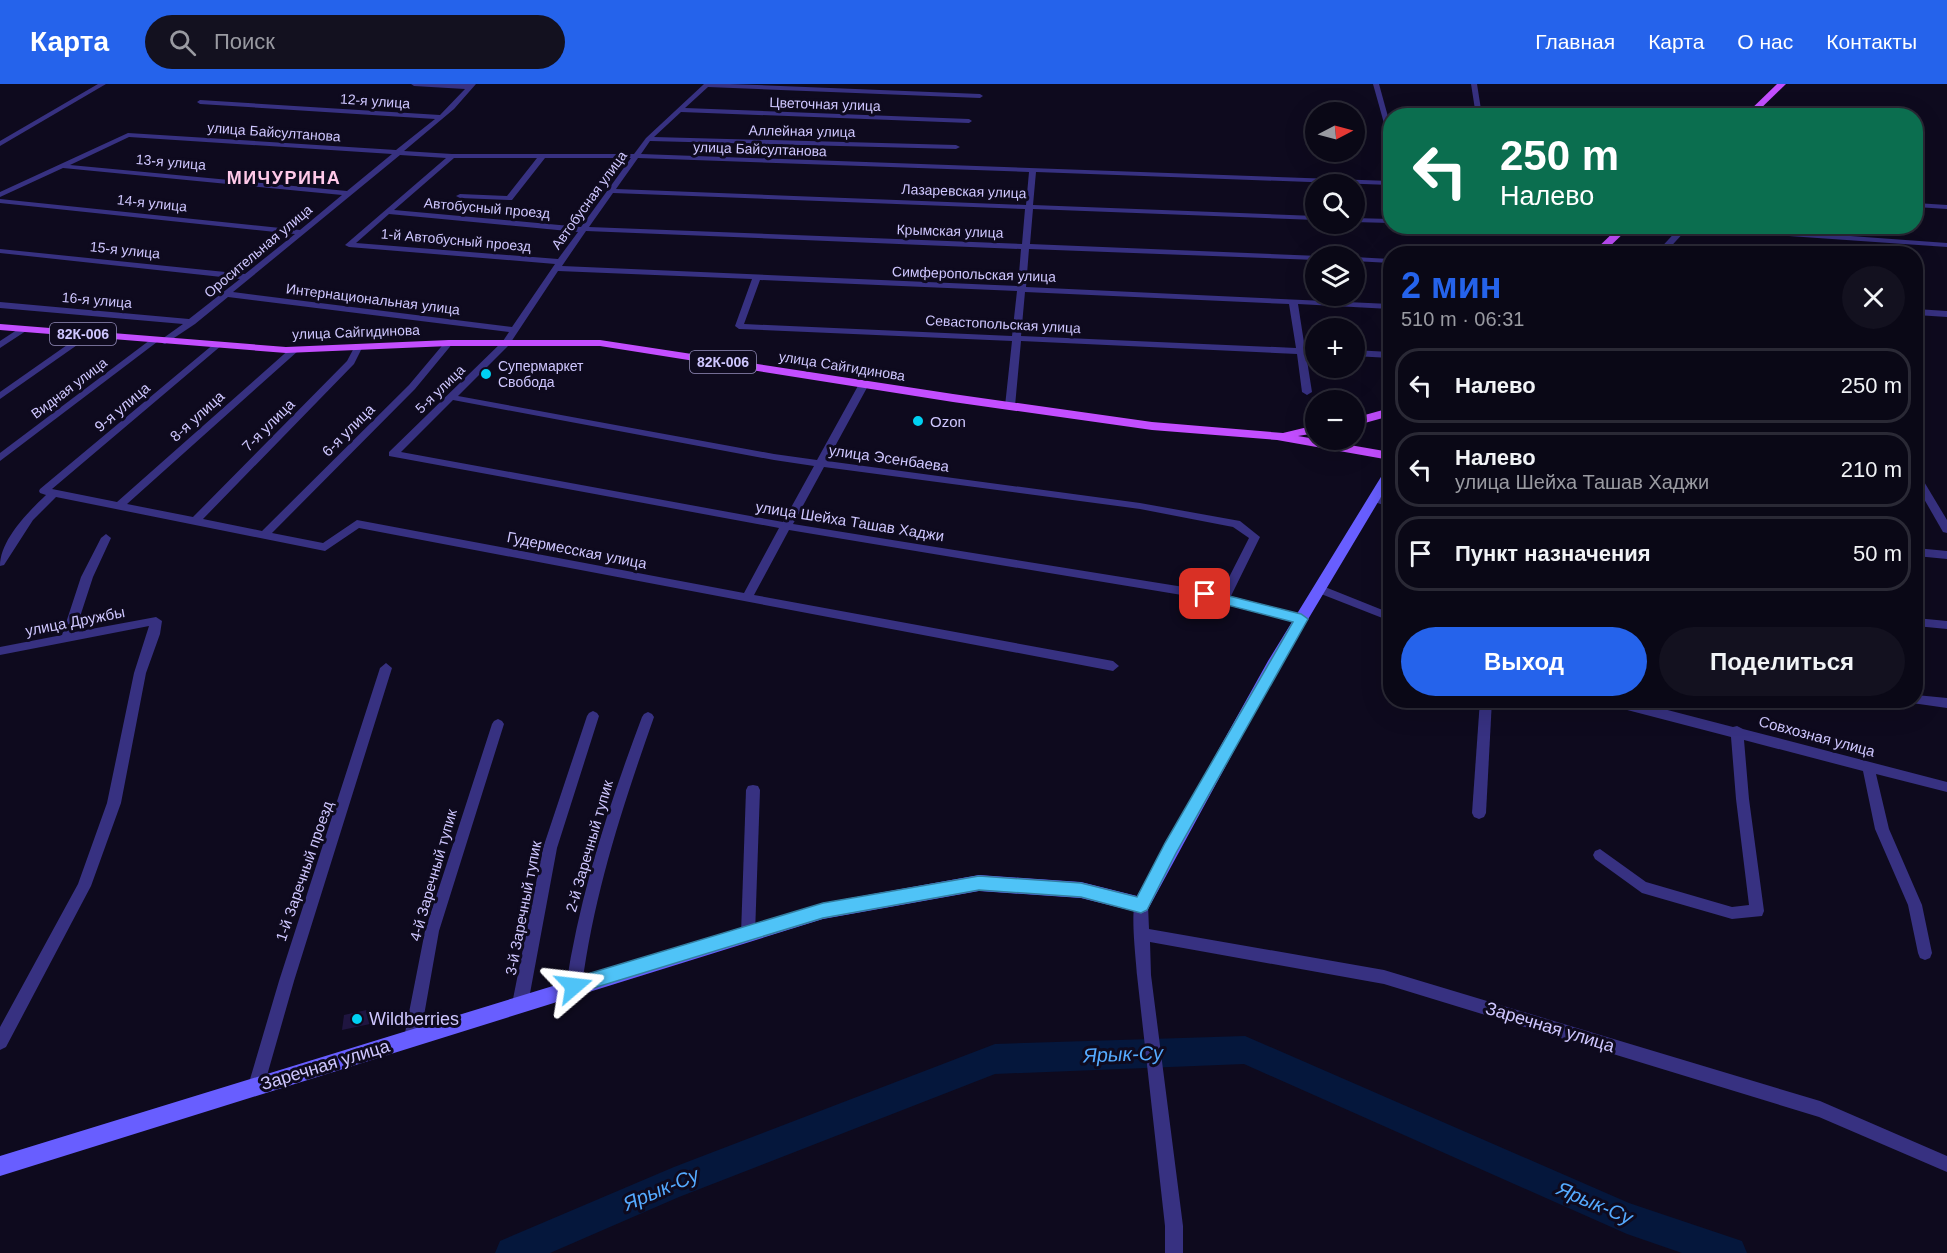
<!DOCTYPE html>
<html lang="ru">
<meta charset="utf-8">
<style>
:root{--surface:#0a0816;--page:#13111f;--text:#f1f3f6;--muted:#999aa1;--line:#2a2935;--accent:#2563eb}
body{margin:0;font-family:Arial,sans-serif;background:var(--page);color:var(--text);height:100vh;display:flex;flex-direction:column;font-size:22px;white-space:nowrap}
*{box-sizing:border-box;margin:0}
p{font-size:20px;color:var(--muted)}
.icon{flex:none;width:33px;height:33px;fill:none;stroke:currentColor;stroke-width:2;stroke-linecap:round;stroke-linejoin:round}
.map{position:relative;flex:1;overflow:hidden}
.panel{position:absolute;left:1383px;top:162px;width:540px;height:462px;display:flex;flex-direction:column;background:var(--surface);border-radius:24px;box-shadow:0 6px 24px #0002,0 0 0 2px var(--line)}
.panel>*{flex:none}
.hud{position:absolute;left:1383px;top:24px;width:540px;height:126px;border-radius:24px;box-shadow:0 6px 24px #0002,0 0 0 2px var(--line);background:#0b6e4f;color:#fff;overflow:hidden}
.needle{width:39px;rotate:84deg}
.controls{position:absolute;left:1305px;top:18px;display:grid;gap:12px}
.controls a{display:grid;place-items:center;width:60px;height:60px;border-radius:50%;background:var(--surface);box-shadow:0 6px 24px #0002,0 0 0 2px var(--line);font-size:30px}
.pin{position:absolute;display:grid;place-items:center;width:51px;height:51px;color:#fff;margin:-26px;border-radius:12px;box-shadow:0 3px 9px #0006}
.me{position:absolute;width:66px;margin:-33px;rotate:73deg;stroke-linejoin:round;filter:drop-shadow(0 0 4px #0008)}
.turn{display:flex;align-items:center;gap:21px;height:126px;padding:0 18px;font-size:27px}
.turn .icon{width:78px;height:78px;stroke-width:2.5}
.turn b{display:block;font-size:42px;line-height:51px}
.round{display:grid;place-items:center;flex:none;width:63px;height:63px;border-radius:32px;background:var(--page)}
.summary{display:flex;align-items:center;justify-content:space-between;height:102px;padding:0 18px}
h1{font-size:36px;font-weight:700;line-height:45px;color:var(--accent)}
.cta{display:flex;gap:12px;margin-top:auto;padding:12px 18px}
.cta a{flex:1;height:69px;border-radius:36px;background:var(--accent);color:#fff;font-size:24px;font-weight:700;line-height:69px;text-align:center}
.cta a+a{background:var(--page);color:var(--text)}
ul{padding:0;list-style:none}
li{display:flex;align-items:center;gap:18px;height:75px;margin:0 12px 9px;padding:0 6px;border:3px solid var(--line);border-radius:24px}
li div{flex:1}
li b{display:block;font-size:22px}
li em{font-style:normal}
header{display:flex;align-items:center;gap:36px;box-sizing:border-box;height:84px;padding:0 30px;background:var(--accent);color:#fff}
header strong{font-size:28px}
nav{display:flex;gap:33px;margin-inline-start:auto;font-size:21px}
.search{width:420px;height:54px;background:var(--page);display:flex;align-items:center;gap:15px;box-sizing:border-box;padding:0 21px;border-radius:33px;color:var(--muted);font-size:22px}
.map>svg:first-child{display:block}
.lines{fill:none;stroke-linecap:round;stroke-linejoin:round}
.river{fill:#05173c;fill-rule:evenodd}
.building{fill:#1f1540}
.minor{fill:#373181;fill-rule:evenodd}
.secondary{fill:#685eff;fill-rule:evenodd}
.primary{fill:#c34eff;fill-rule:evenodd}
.route{fill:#4fc3f7;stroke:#337fa1;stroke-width:1.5}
.poi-dot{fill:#00d1f2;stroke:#0e0a1e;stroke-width:2}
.labels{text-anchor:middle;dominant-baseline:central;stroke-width:6;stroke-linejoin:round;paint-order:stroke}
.far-street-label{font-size:14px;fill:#cfc7ff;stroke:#0e0a1e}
.shield{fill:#0e0a1e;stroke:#958ebc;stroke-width:1.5}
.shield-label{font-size:14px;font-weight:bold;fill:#cfc7ff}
.far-poi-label{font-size:14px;fill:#cfc7ff;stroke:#0e0a1e;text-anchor:start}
.street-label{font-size:15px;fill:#cfc7ff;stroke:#0e0a1e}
.poi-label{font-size:15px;fill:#cfc7ff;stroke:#0e0a1e;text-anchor:start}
.far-district-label{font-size:18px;font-weight:bold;letter-spacing:1.5px;fill:#ffc9e9;stroke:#0e0a1e}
.near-poi-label{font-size:18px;fill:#cfc7ff;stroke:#0e0a1e;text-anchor:start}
.near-street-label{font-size:18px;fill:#cfc7ff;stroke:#0e0a1e}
.near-water-label{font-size:20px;font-style:italic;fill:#5af;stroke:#0e0a1e}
</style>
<header>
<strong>Карта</strong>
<div class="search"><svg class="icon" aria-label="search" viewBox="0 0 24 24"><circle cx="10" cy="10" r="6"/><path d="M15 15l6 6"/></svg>Поиск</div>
<nav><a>Главная</a><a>Карта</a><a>О нас</a><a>Контакты</a></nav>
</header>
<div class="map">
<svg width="1947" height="1169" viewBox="0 0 1947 1169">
<rect width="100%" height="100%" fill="#0e0a1e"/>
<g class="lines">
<!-- river -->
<polygon class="river" points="1245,952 1629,1119 1742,1157 1747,1169 1682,1169 1627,1150 1244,980 995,990 679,1113 550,1169 495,1169 500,1157 674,1083 995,960"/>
</g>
<!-- building -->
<polygon class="building" points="371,925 370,940 342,946 344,931"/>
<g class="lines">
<!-- minor -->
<g class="minor">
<polygon points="98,0 106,0 0,62 0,57"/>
<path d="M411,0H476L454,25L404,67L452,70H634L646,54L704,0H730L980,10L983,12L980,14L708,3L685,24L969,35L972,37L969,39L681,28L654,53L956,61L960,63L956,65L650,57L641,70L1390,97V101L1036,88L1033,121L1316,132V136L1033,125L1030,160L1319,172H1316V176L1029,165L1026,203L1390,220V225L1298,220L1305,265H1316V271L1306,270L1312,308L1307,311L1302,308L1297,270L1021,257L1015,322L1010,325L1005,322L1012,257L739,245L735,242L752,195L558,187L509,261L458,312L774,370L817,376L859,300L861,298H867L869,300L827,377L1140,419L1240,437L1260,453L1231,512L1305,532L1307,535L1305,538L1301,539L1224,518L789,446L754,511L1113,577L1119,582L1113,587L359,444L325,467L56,413L33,436L4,481L0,482C0,456 28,428 46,411L40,409L39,407L40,405L215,259L218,258L222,261L52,405L117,418L292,263H298V267L127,420L193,433L347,277L355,262H361L362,264L354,280L203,435L262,447L409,301L446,257L449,256L453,259L415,305L272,449L323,459L357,436L744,509L779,444L389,372V368L503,257L509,248L228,213L195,240L165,260L162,259V255L183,240L0,224V218L189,235L240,195L0,169V165L245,190L295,150L0,119V115L300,146L342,111L63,84L0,113V108L128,49L396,66L435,35L200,20L197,18L200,16L440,31L465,5L414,2ZM129,53L392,70L347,107L70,81ZM400,71L446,74L345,161L349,163L555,180L512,243L233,208ZM454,74H537L507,112L460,110L456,112L460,114L509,116H512L545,74H631L581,143L394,126ZM638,74L1029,88L1026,121L616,105ZM613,109L1025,125L1022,160L589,143ZM389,130L578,148L558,175L356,159ZM586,147L1021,165L1018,202L562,182ZM760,196L1017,207L1012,252L744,240ZM1025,208L1289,220L1296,264L1021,252ZM453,316L774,376L814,382L783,438L401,368ZM824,383L1140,425L1233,443L1249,454L1221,509L793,440Z"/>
<polygon points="1373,0 1379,0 1390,40 1390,52 1387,50"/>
<polygon points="1471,0 1477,0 1482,32 1476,32"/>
<polygon points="1916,119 1947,121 1947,125 1916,123"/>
<polygon points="1354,134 1390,135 1390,139 1354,138"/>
<polygon points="1513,142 1621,145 1625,147 1621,149 1517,144"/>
<polygon points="1681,142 1713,142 1947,159 1947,163 1687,145 1664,170 1655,170"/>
<polygon points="1354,173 1390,175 1390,179 1354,177"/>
<polygon points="1916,225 1947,227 1947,233 1916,231"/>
<polygon points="23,242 27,245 26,247 0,264 0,257"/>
<polygon points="87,247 90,248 90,252 0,315 0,308"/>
<polygon points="154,253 157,254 157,258 0,377 0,369"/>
<polygon points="1354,266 1390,268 1390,274 1354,272"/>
<polygon points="1916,390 1920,391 1947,436 1947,449 1943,448 1916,401"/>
<polygon points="1375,412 1390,417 1390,423 1371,417 1370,415"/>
<polygon points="106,450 111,454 93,493 75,548 156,533 162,537 160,550 146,589 121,719 91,802 6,963 0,966 0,943 78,800 107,719 134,589 149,542 0,571 0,563 62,551 81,493 101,454"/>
<polygon points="1916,464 1947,467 1947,475 1916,472"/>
<polygon points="1320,501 1390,529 1390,537 1316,508 1314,505"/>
<polygon points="1916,534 1947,537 1947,545 1916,542"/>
<polygon points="386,579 392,584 294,897 264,1002 262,1008 256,1010 250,1008 248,1002 279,897 380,584"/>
<polygon points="1916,611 1947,614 1947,624 1912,619 1910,616 1916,616"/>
<polygon points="1480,616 1492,616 1486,729 1484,733 1479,735 1474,733 1472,729"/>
<polygon points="1602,616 1629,616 1733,643 1737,642 1743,645 1947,698 1947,708 1876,690 1889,745 1922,821 1932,869 1930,874 1925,876 1920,874 1918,869 1908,821 1875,745 1863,687 1744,656 1749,715 1764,827 1762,832 1732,835 1642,809 1595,775 1593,771 1595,767 1600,765 1646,798 1732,823 1749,821 1736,715 1731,653 1608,621"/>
<polygon points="593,627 597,629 599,632 557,764 528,920 525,925 520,927 515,925 512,920 543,764 587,632 589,629"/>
<path d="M648,628L652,630L654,633C623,721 594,809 582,902L579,907L574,909L569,907L566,902C580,809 609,721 642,633L644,630Z"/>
<polygon points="498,635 502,637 504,640 439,847 420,954 417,959 412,962 407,959 404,954 425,847 492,640 494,637"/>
<polygon points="753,701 758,702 760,706 755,850 753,855 748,857 743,855 741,850 746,706 748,702"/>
<path d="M1141,815L1146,816L1148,821L1149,845L1384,886L1820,1017L1947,1072V1088L1819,1033L1384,900L1150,858L1151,891L1183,1142V1169H1165V1142L1137,891C1136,874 1130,829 1136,816Z"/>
</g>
<!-- secondary -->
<polygon class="secondary" points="1390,384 1390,398 1279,584 1147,827 1141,829 1081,814 979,807 823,835 0,1092 0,1072 823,819 979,791 1081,798 1137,812 1268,577 1384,388"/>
<!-- primary -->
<g class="primary">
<polygon points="1777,0 1786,0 1753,32 1744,32"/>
<polygon points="1620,142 1631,142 1602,170 1591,170"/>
<polygon points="0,240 286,263 449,256 600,256 953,310 1152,338 1283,349 1316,341 1316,349 1298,352 1390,368 1390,376 1277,356 1152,346 953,318 600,262 449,262 286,269 0,246"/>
<polygon points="1390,324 1390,332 1354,342 1354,334"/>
</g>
</g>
<!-- route -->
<polygon class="route" points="1205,506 1301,530 1308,535 1176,769 1147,826 1141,829 1081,813 979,806 823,834 574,910 568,908 566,902 568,896 574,894 823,819 979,792 1081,799 1137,813 1165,759 1293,538 1200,514 1199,510"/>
<!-- markers -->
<g class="poi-dot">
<circle cx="486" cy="290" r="6"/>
<circle cx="918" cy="337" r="6"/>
<circle cx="357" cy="935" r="6"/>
</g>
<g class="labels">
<!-- far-street labels -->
<g class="far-street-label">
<text transform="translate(375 17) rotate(4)">12-я улица</text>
<text transform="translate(825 20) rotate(2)">Цветочная улица</text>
<text transform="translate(802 47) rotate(1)">Аллейная улица</text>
<text transform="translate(274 48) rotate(4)">улица Байсултанова</text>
<text transform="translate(760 65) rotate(2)">улица Байсултанова</text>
<text transform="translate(171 78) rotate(5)">13-я улица</text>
<text transform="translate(964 107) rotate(2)">Лазаревская улица</text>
<text transform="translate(589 116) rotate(-54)">Автобусная улица</text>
<text transform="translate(152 119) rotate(6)">14-я улица</text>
<text transform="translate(487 124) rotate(5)">Автобусный проезд</text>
<text transform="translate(950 147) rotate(2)">Крымская улица</text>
<text transform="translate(456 156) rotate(5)">1-й Автобусный проезд</text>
<text transform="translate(125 166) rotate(6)">15-я улица</text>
<text transform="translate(258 167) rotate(-40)">Оросительная улица</text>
<text transform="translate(974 190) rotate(2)">Симферопольская улица</text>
<text transform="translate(373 215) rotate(7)">Интернациональная улица</text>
<text transform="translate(97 216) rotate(5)">16-я улица</text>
<text transform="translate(1003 240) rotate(3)">Севастопольская улица</text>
<text transform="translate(356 248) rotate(-2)">улица Сайгидинова</text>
<text transform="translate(842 282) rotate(9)">улица Сайгидинова</text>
<text transform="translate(69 304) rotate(-37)">Видная улица</text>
<text transform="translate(440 305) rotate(-44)">5-я улица</text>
</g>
<!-- shield labels -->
<g class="shield">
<rect x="50" y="239" width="66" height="22" rx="4.5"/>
<rect x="690" y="267" width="66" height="22" rx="4.5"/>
</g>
<g class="shield-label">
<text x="83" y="250">82К-006</text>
<text x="723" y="278">82К-006</text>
</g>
<!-- far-poi labels -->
<g class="far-poi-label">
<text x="498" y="282">Супермаркет<tspan x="498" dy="16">Свобода</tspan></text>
</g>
<!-- street labels -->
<g class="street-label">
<text transform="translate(122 323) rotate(-40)">9-я улица</text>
<text transform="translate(197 332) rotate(-42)">8-я улица</text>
<text transform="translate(268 341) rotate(-45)">7-я улица</text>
<text transform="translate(348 346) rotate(-45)">6-я улица</text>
<text transform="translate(889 374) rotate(8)">улица Эсенбаева</text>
<text transform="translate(850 437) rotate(9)">улица Шейха Ташав Хаджи</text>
<text transform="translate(577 466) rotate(11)">Гудермесская улица</text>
<text transform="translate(75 537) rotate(-11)">улица Дружбы</text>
<text transform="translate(1817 652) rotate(15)">Совхозная улица</text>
<text transform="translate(589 762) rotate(-74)">2-й Заречный тупик</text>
<text transform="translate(304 787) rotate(-71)">1-й Заречный проезд</text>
<text transform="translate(433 791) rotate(-74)">4-й Заречный тупик</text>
<text transform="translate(523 824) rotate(-79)">3-й Заречный тупик</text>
</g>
<!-- poi labels -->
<g class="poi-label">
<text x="930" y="337">Ozon</text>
</g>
<!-- far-district labels -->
<g class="far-district-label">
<text x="284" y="94">МИЧУРИНА</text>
</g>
<!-- near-poi labels -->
<g class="near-poi-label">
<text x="369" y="935">Wildberries</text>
</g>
<!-- near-street labels -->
<g class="near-street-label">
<text transform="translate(1550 943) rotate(17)">Заречная улица</text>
<text transform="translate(325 981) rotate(-17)">Заречная улица</text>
</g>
<!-- near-water labels -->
<g class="near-water-label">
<text transform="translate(1123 970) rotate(-2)">Ярык-Су</text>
<text transform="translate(661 1105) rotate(-23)">Ярык-Су</text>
<text transform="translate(1595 1119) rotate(23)">Ярык-Су</text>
</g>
</g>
</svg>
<div class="controls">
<a><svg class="needle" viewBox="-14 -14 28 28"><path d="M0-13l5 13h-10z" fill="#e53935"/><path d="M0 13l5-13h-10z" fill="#999aa1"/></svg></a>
<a><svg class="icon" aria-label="search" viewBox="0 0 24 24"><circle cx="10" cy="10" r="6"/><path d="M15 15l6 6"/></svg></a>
<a><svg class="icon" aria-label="layers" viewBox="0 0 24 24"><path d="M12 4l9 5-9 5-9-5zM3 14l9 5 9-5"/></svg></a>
<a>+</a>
<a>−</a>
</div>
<div class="pin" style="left:1205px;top:510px;background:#d93025"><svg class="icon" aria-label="arrive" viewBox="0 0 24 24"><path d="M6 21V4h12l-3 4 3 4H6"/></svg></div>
<svg class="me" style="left:574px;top:902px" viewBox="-20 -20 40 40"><path d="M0-17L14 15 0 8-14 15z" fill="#4fc3f7" stroke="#fff" stroke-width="4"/></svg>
<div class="hud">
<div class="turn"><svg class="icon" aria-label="left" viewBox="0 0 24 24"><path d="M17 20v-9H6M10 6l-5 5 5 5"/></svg><div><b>250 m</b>Налево</div></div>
</div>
<section class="panel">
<div class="summary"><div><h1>2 мин</h1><p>510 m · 06:31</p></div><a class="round"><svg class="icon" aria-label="close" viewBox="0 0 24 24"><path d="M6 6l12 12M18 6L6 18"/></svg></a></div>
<ul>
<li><svg class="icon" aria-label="left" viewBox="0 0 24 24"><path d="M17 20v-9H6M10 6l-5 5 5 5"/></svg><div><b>Налево</b></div><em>250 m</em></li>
<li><svg class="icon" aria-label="left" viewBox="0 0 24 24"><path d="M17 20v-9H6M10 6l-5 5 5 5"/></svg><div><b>Налево</b><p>улица Шейха Ташав Хаджи</p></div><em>210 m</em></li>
<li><svg class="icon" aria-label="arrive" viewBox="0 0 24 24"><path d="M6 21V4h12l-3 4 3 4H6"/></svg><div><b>Пункт назначения</b></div><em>50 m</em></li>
</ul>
<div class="cta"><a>Выход</a><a>Поделиться</a></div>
</section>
</div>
